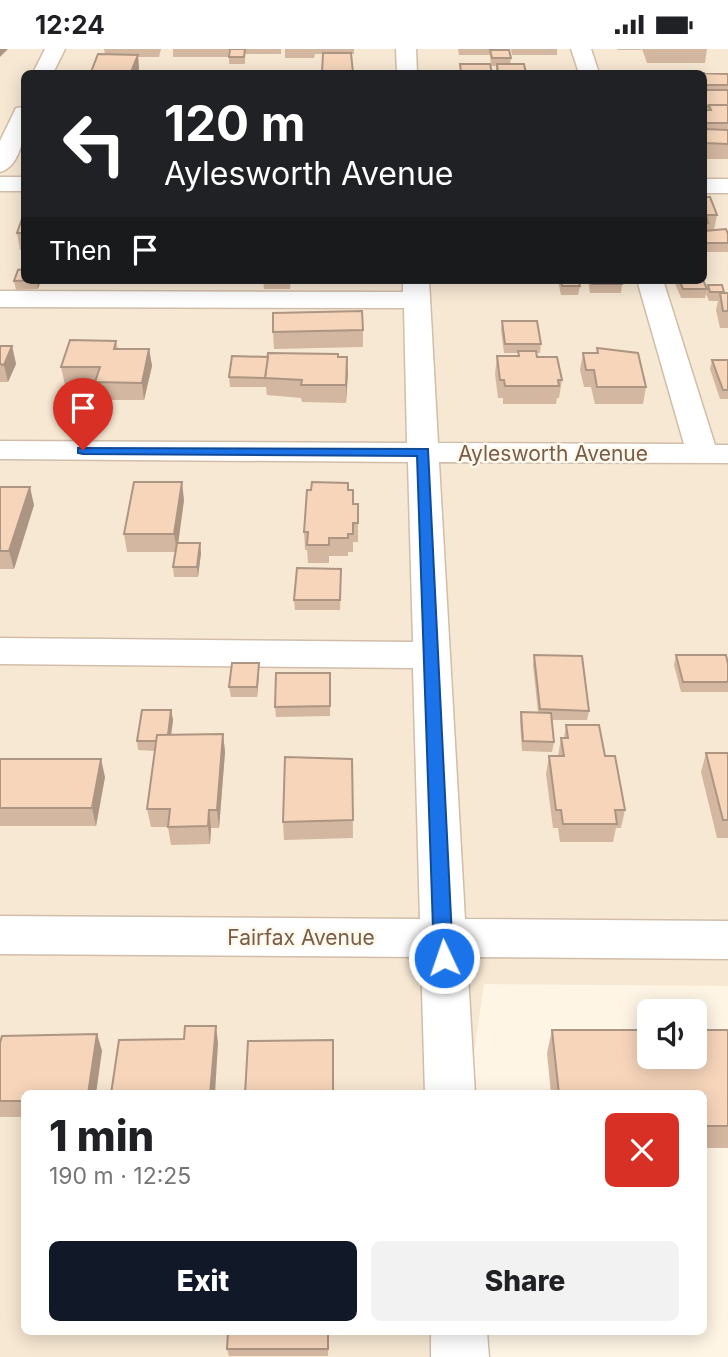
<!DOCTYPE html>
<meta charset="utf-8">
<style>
:root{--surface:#fff;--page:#f2f2f2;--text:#202124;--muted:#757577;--accent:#111827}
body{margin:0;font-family:Inter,sans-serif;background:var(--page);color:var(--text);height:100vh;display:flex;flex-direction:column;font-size:26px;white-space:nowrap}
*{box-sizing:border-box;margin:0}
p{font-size:23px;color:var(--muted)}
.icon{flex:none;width:38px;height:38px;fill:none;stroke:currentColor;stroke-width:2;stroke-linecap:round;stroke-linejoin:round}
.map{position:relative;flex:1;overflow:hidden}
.panel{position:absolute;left:21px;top:1041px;width:686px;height:245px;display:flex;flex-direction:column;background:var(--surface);border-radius:10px;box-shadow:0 4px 18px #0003}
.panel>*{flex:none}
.banner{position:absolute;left:21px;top:21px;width:686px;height:214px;border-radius:10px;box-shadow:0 4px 18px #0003;background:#202124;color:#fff;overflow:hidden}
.controls{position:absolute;left:637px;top:950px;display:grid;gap:14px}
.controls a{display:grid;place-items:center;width:70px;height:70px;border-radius:10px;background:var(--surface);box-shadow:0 4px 18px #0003;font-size:35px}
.pin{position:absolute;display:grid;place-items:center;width:60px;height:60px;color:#fff;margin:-72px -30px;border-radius:50% 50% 50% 0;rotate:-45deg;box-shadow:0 0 7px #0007}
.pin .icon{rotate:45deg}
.me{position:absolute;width:77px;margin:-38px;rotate:357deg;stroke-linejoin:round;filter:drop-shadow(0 0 5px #0008)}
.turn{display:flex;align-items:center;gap:24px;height:147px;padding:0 28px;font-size:32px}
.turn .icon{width:91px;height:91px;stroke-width:2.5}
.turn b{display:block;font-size:49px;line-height:60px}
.then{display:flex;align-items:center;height:66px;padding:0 28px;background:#0003;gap:14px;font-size:26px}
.round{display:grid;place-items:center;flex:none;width:74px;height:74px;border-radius:10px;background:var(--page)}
.summary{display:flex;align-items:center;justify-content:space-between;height:119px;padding:0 28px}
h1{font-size:42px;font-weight:800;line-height:52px}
.button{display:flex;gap:14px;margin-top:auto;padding:14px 28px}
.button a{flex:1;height:80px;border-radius:10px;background:var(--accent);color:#fff;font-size:28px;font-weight:800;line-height:80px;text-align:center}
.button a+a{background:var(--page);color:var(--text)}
.status{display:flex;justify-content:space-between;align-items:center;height:49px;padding:0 35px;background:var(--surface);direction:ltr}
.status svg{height:19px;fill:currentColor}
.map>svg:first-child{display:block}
.residential{fill:#f7e8d3;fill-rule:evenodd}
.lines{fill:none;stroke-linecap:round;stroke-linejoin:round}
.minor-casing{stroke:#d1bdaa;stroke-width:3}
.minor{fill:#fff;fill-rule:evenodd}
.wall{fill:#d4b7a0}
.shaded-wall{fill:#ac9582}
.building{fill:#f6d5ba;stroke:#ac9582;stroke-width:2}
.route{fill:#1a73e8;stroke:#114b97;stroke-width:2}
.labels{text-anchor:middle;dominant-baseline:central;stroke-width:5;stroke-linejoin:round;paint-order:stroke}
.street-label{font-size:21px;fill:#7a5c47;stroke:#fff9ed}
</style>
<div class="status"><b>12:24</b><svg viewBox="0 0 49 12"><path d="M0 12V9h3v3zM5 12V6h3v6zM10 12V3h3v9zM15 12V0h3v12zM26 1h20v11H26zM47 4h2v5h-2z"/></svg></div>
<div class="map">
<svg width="728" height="1308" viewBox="0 0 728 1308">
<rect width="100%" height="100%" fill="#fef5e5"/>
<!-- residential -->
<path class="residential" d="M0,0H728V937L484,935L468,1045H24V1283H435L431,1308H0ZM24,24H704V231H24Z"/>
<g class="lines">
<defs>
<g id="minor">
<polygon points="45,0 65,0 53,24 33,24"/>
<polygon points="396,0 416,0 417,24 397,24"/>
<polygon points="571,0 591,0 599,24 579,24"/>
<path d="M24,58C26,77 23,117 0,123V92L16,59Z"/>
<rect x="0" y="128" width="24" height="14"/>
<rect x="704" y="130" width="24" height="14"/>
<polygon points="403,231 429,231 438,394 684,395 637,231 663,231 715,396 728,396 728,414 439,413 465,870 728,872 728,910 467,908 475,1045 425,1045 421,908 0,905 0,867 420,870 413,619 0,615 0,589 413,593 408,413 0,410 0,392 407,394 404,259 0,258 0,242 403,243"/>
<polygon points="431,1283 487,1283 489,1308 431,1308"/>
</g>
</defs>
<!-- minor casing -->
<use href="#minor" class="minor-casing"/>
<!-- minor -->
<use href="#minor" class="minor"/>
</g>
<!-- wall -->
<g class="wall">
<polygon points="104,0 161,0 159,8 138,8 139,20 138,24 91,24 91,23 105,5"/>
<polygon points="173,0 229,0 228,8 173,8"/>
<polygon points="230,0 281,0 281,5 245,5 245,15 229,15 229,8"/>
<polygon points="285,0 354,0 354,5 315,5 314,9 285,9"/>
<polygon points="458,0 501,0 511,9 510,15 526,24 496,24 496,17 491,17 490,6 459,6"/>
<polygon points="511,0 557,0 557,6 512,6"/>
<polygon points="617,0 641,0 641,1 618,1"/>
<polygon points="642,0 707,0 705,14 647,14"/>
<polygon points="704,24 728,25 728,110 704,110"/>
<polygon points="704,148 717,166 714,181 728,185 728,203 704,203"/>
<polygon points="24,164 24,201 20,201 17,184"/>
<polygon points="41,231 38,240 16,241 14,232"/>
<polygon points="263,231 291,231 290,240 264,240"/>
<polygon points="541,231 578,231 580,237 578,246 561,246 558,232 542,232"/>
<polygon points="588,231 621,231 622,235 621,244 590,244"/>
<polygon points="676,231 703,231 707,240 705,249 681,249 675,234"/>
<polygon points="708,236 724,244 728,244 728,279 720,279 716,261 718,252 709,252 706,245"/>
<polygon points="502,272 541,295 540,304 536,304 537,308 562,331 559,349 557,349 556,355 503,355 503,349 498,349 495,325 497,307 518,307 518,304 504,304 501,281"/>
<polygon points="363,281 363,298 274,300 273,283"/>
<polygon points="116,292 118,300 149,300 152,317 144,351 98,351 96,336 65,336 61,318"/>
<polygon points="0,297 12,297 16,315 8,333 0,333"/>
<polygon points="597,299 646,338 643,355 595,355 591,338 584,338 580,321 583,304 597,304"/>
<polygon points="347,308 346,354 302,353 301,349 267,346 266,338 230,338 229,328"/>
<polygon points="712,311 728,311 728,350 720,350 710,320"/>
<polygon points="0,438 34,456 14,520 0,520"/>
<polygon points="348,441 353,455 358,455 358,493 353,493 353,503 348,503 348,507 329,507 329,514 308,514 307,501 305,501 304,483"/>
<polygon points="184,451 178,494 200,494 201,504 198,528 174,528 173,518 175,503 127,503 124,485"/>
<polygon points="341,530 340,561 295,561 294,551"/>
<polygon points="534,606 589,662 587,671 552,671 554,693 552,703 522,702 520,673 521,663 538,663 533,616"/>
<polygon points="676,606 728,615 728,643 681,643 674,616"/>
<polygon points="259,624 257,648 231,648 229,638"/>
<polygon points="330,624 330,667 276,668 275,658"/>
<polygon points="171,661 173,671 171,686 223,685 225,703 219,779 211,779 210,795 171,796 168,778 151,778 147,760 155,702 138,701 137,692"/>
<polygon points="566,676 605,707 625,761 621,779 616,779 613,793 560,793 558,779 553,779 546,725 549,707 558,707 561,689 564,689"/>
<polygon points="706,704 728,704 728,789 717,789 701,723"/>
<polygon points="0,710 105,728 96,777 0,777"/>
<polygon points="352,710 353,789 284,791 283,773"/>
<polygon points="552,981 728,981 728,1099 704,1099 704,1045 551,1045 547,1004"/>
<polygon points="97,985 102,1002 24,1045 24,1068 0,1068 0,994"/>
<polygon points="228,1283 329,1283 328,1307 229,1307 227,1300"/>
</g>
<!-- shaded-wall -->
<g class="shaded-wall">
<polygon points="0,0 8,0 0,8"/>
<polygon points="138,6 139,20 138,24 131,24"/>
<polygon points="37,231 41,231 38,240"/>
<polygon points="12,297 16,315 8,333 4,316"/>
<polygon points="149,300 152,317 144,351 142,334"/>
<polygon points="347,308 348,325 346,354 346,336"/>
<polygon points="182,433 184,451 177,503 174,485"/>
<polygon points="30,438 34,456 14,520 9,502"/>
<polygon points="200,494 201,504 198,528 197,518"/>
<polygon points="259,614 259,624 257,648 257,638"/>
<polygon points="171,661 173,671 169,702 167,692"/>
<polygon points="223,685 225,703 219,779 217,761"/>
<polygon points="101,710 105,728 96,777 92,759"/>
<polygon points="209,761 211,779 210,795 208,777"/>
<polygon points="216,977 218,994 215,1045 210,1045"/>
<polygon points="97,985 102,1002 96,1045 88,1045"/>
</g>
<!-- building -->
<g class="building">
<polygon points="230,0 245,0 244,8 229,8"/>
<polygon points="490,1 509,1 511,9 492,9"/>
<polygon points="323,4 351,4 353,24 322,24"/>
<polygon points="98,5 138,6 131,23 91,23"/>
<polygon points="460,15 490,15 492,24 461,24"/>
<polygon points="497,15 524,15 526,24 498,24"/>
<polygon points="693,24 728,25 728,36 704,36 704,24"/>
<polygon points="704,41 728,41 728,56 709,56 708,58 707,58 704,50"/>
<polygon points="709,56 728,56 728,74 704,74 704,61 711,61"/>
<polygon points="704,80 728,81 728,95 705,94 704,90"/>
<polygon points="704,148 710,148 717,166 706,166 708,174 704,174"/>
<polygon points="24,164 24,184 17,184"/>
<polygon points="726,180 728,185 728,194 704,194 704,182"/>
<polygon points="24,220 24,231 37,231 14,232 18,221"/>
<polygon points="561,231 578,231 580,237 562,237"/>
<polygon points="591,231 621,231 622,235 592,235"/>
<polygon points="679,231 703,231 707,240 683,240"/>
<polygon points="708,236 722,236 724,243 710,243"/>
<polygon points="720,244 728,244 728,262 723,262"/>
<polygon points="362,262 363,281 273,283 273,264"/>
<polygon points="502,272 537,272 541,295 505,295"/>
<polygon points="70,291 116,292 114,300 149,300 142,334 95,333 100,318 61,318"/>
<polygon points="0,297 12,297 4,316 0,315"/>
<polygon points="597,299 638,304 646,338 597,338 594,321 586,321 583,304 598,304"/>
<polygon points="518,302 536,302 537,308 557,308 562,331 558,331 559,337 505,337 504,331 500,331 497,307 519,307"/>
<polygon points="268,304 338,305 338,308 347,308 346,336 301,336 302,331 265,329"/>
<polygon points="232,307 268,308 265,329 229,328"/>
<polygon points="712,311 728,311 728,341 723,341"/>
<polygon points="134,433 182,433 174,485 124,485"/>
<polygon points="312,433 348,434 348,441 353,441 353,455 358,455 358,474 353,474 353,485 348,485 348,489 329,489 329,496 307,496 308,483 304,483 307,441 311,441"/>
<polygon points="0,438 30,438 9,502 0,502"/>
<polygon points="177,494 200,494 197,518 173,518"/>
<polygon points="297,519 341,520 340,551 294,551"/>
<polygon points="534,606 582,607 589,662 540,660"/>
<polygon points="676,606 726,606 728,615 728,633 683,633"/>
<polygon points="232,614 259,614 257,638 229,638"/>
<polygon points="276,624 330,624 330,657 275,658"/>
<polygon points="142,661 171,661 168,686 157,686 157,692 137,692"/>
<polygon points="521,663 551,664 554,693 523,692"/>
<polygon points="566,676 599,676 605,707 615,707 625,761 615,761 617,775 563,775 561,761 556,761 549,707 564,707 561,689 568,689"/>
<polygon points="223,685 217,761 209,761 208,777 168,778 170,760 147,760 157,686"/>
<polygon points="706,704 728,704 728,771 723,771"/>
<polygon points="285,708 352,710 353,771 283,773"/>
<polygon points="0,710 101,710 92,759 0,759"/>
<polygon points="185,977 216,977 210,1045 111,1045 119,991 184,990"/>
<polygon points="552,981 649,981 649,1008 695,1008 695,981 728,981 728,1077 704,1077 704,1045 559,1045"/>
<polygon points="97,985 88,1045 24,1045 24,1052 0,1052 0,994 2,987"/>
<polygon points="333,991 333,1045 245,1045 248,992"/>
<polygon points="228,1283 328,1283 328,1300 227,1300"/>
</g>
<!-- route -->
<polygon class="route" points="78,399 428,400 453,909 451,915 437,915 434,909 417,407 83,405 78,404"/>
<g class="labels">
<!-- street labels -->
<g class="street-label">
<text x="553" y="404">Aylesworth Avenue</text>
<text x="301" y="888">Fairfax Avenue</text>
</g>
</g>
</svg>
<div class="controls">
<a><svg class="icon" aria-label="sound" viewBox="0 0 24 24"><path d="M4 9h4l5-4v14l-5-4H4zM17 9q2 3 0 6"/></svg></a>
</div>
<div class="pin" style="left:83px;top:401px;background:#d93025"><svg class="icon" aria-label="arrive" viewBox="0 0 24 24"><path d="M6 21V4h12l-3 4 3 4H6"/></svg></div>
<svg class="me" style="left:444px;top:909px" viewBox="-20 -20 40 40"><circle r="17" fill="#1a73e8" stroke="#fff" stroke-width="3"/><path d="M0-11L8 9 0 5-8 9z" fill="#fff"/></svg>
<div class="banner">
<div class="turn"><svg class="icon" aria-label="left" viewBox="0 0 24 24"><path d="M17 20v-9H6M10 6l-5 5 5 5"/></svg><div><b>120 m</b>Aylesworth Avenue</div></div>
<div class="then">Then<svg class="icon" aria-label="arrive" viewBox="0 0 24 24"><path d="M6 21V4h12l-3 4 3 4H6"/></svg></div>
</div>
<section class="panel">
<div class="summary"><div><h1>1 min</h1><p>190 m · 12:25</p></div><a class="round" style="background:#d93025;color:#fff"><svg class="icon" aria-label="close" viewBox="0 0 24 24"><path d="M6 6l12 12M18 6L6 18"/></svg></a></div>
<div class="button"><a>Exit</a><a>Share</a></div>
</section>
</div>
